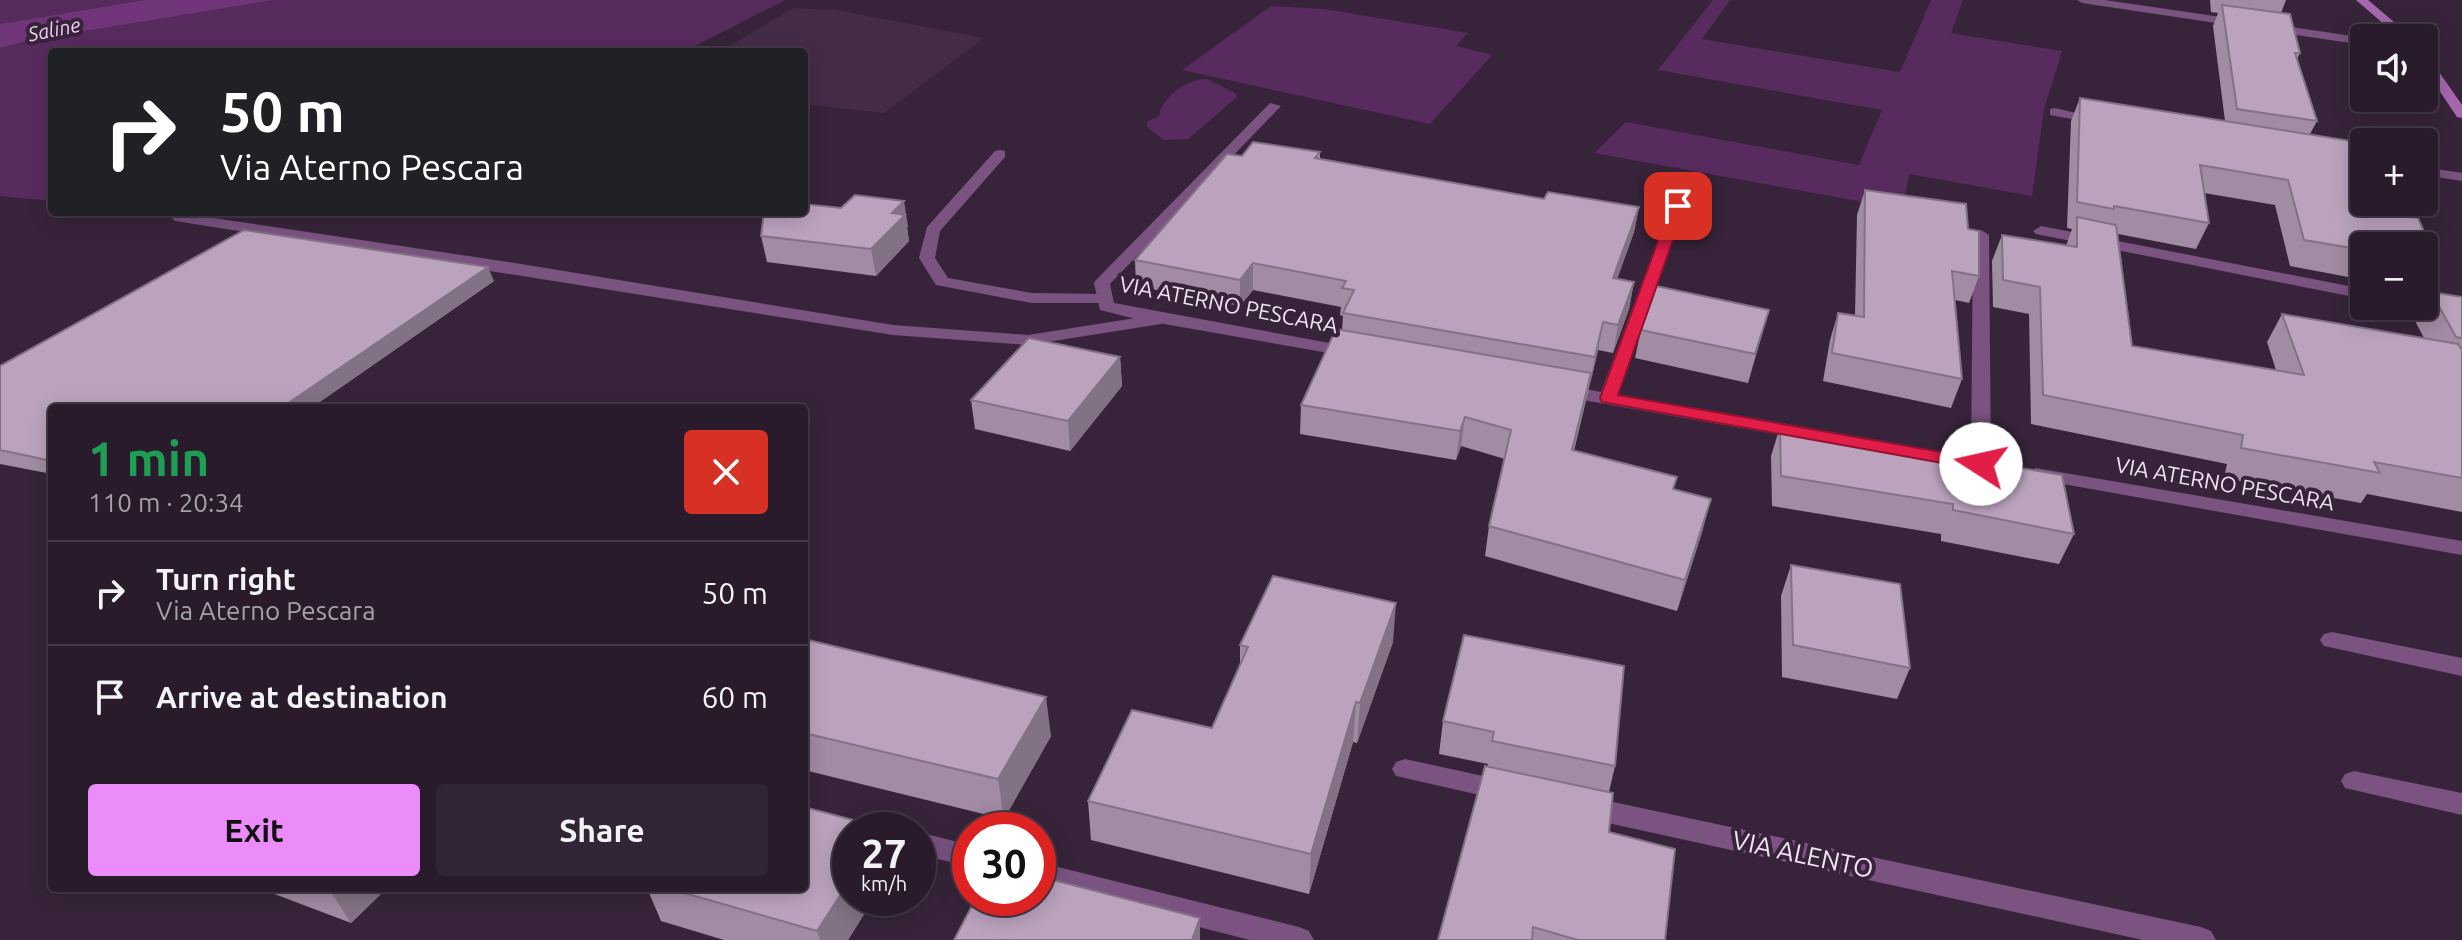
<!DOCTYPE html>
<meta charset="utf-8">
<style>
:root{--surface:#291b2c;--page:#312434;--text:#f1f3f6;--muted:#a5a1a9;--line:#453948;--accent:#ec8cfb}
body{margin:0;font-family:Ubuntu,sans-serif;background:var(--page);color:var(--text);height:100vh;display:flex;flex-direction:column;font-size:30px;white-space:nowrap}
*{box-sizing:border-box;margin:0}
p{font-size:26px;color:var(--muted)}
.icon{flex:none;width:44px;height:44px;fill:none;stroke:currentColor;stroke-width:2;stroke-linecap:round;stroke-linejoin:round}
.map{position:relative;flex:1;overflow:hidden}
.panel{position:absolute;left:48px;top:404px;width:760px;height:488px;display:flex;flex-direction:column;background:var(--surface);border-radius:8px;box-shadow:0 4px 20px #0003,0 0 0 2px var(--line)}
.panel>*{flex:none}
.banner{position:absolute;left:48px;top:48px;width:760px;height:168px;border-radius:8px;box-shadow:0 4px 20px #0003,0 0 0 2px var(--line);background:#202124;color:#fff;overflow:hidden}
.buttons{position:absolute;left:2350px;top:24px;display:grid;gap:16px}
.buttons a{display:grid;place-items:center;width:88px;height:88px;border-radius:8px;background:var(--surface);box-shadow:0 4px 20px #0003,0 0 0 2px var(--line);font-size:40px}
.speed{position:absolute;left:832px;top:812px;display:flex;gap:16px;font-size:40px;font-weight:700;text-align:center}
.speed>*{display:grid;place-content:center;width:104px;height:104px;border-radius:50%;background:var(--surface);box-shadow:0 4px 20px #0003,0 0 0 2px var(--line);line-height:1}
.speed small{font-size:20px;font-weight:400}
.speed .limit{border:12px solid #d22;background:#fff;color:#111}
.pin{position:absolute;display:grid;place-items:center;width:68px;height:68px;color:#fff;margin:-34px;border-radius:16px;box-shadow:0 4px 12px #0006}
.me{position:absolute;width:88px;margin:-44px;rotate:280deg;stroke-linejoin:round;filter:drop-shadow(0 0 6px #0008)}
.turn{display:flex;align-items:center;gap:28px;height:168px;padding:0 40px;font-size:36px}
.turn .icon{width:104px;height:104px;stroke-width:2.5}
.turn b{display:block;font-size:56px;line-height:68px}
.round{display:grid;place-items:center;flex:none;width:84px;height:84px;border-radius:8px;background:var(--page)}
.headline{display:flex;align-items:center;justify-content:space-between;height:136px;padding:0 40px}
h1{font-size:48px;font-weight:700;line-height:60px;color:#1e9e55}
.primary-button{display:flex;gap:16px;margin-top:auto;padding:16px 40px}
.primary-button a{flex:1;height:92px;border-radius:8px;background:var(--accent);color:#111;font-size:32px;font-weight:700;line-height:92px;text-align:center}
.primary-button a+a{background:var(--page);color:var(--text)}
ul{padding:0;list-style:none}
li{display:flex;align-items:center;gap:24px;height:104px;padding:0 40px;border-top:2px solid var(--line)}
li div{flex:1}
li b{display:block;font-size:30px}
li em{font-style:normal}
.map>svg:first-child{display:block}
.built{fill:#442c47}
.green{fill:#582b5f}
.water{fill:#703479}
.lines{fill:none;stroke-linecap:round;stroke-linejoin:round}
.lane{fill:#7a5380;fill-rule:evenodd}
.street{fill:#7a5380;fill-rule:evenodd}
.secondary{fill:#a667af;fill-rule:evenodd}
.wall{fill:#a18ca3}
.shaded-wall{fill:#837285}
.building{fill:#bba3be;stroke:#837285;stroke-width:2}
.route{fill:#e11d48;stroke:#92132f;stroke-width:2}
.labels{text-anchor:middle;dominant-baseline:central;stroke-width:8;stroke-linejoin:round;paint-order:stroke}
.far-water-label{font-size:20px;font-style:italic;fill:#efcef4;stroke:#37243a}
.street-label{font-size:22px;fill:#efe2f1;stroke:#37243a}
.near-street-label{font-size:26px;fill:#efe2f1;stroke:#37243a}
</style>
<div class="map">
<svg width="2462" height="940" viewBox="0 0 2462 940">
<rect width="100%" height="100%" fill="#37243a"/>
<!-- built -->
<polygon class="built" points="793,8 836,10 984,38 884,113 804,104 804,52 720,52"/>
<!-- green -->
<g class="green">
<polygon points="0,0 145,0 0,24"/>
<polygon points="274,0 785,0 683,52 52,52 52,201 0,196 0,48 30,40"/>
<polygon points="1713,0 1730,0 1702,39 1900,72 1931,0 1963,0 1951,33 2062,51 2044,109 2032,196 1909,174 1902,209 1594,153 1626,122 1859,165 1882,110 1658,70"/>
<polygon points="1271,6 1324,9 1468,33 1456,46 1492,55 1430,124 1182,70"/>
<path d="M1207,79L1235,93L1237,97L1188,139L1164,140L1148,128L1146,122L1159,116C1162,97 1188,78 1207,79Z"/>
</g>
<!-- water -->
<polygon class="water" points="145,0 274,0 30,40 0,48 0,24"/>
<g class="lines">
<!-- lane -->
<g class="lane">
<polygon points="1000,150 1005,151 1005,157 940,231 935,258 948,278 1032,293 1105,294 1113,299 1111,303 1032,303 936,285 919,258 927,227 995,151"/>
<polygon points="180,213 515,263 893,325 1028,335 1161,314 1170,319 1161,324 1028,345 893,335 175,221 172,218"/>
<polygon points="1405,759 1506,781 1515,784 1519,791 1515,798 1506,801 1396,776 1392,769 1396,762"/>
<polygon points="2354,771 2462,793 2462,815 2345,788 2341,781 2345,774"/>
<polygon points="1585,796 2201,927 2211,931 2216,940 2143,940 1585,818 1576,814 1572,807 1576,800"/>
</g>
<!-- street -->
<g class="street">
<polygon points="2077,0 2105,0 2366,38 2364,45 2082,3"/>
<polygon points="1270,103 1281,106 1110,284 1114,303 1351,347 1357,348 1360,352 1357,356 1351,357 1136,319 1100,310 1094,283 1096,280"/>
<polygon points="2055,108 2106,120 2099,124 2050,115 2050,109"/>
<polygon points="2424,167 2462,173 2462,181 2424,175"/>
<polygon points="1688,175 1695,179 1618,395 1804,427 1814,433 1811,437 1804,439 1560,396 1551,390 1560,384 1601,392 1681,179"/>
<polygon points="2041,226 2364,289 2364,299 2036,234 2033,231"/>
<polygon points="1981,230 1989,235 1991,464 1981,470 1971,464 1973,235"/>
<polygon points="2036,468 2462,541 2462,555 2029,478 2026,474"/>
<polygon points="2332,632 2462,658 2462,676 2324,646 2320,640 2324,634"/>
<polygon points="918,832 970,845 970,867 918,854"/>
<polygon points="1038,862 1299,927 1309,931 1314,940 1250,940 1038,886"/>
</g>
<!-- secondary -->
<g class="secondary">
<polygon points="2356,0 2368,0 2413,38 2400,38"/>
<polygon points="2424,55 2428,56 2462,105 2462,118 2457,117 2424,68"/>
</g>
</g>
<!-- wall -->
<g class="wall">
<polygon points="2210,0 2286,0 2281,13 2290,14 2300,53 2297,59 2317,121 2310,134 2364,143 2364,202 2386,202 2390,213 2418,218 2438,263 2424,287 2424,246 2364,246 2364,280 2290,266 2275,205 2204,193 2209,223 2196,249 2118,234 2132,346 2276,370 2267,342 2282,314 2424,338 2414,319 2422,306 2424,306 2424,303 2431,292 2462,297 2462,512 2367,494 2361,503 2224,478 2227,464 2031,424 2029,314 1993,307 1992,261 2002,235 2066,246 2072,229 2067,228 2071,121 2080,98 2225,121 2213,26 2218,13 2211,12"/>
<polygon points="1320,152 1320,159 1544,199 1639,207 1634,232 1617,279 1634,282 1629,309 1613,353 1598,350 1574,451 1674,489 1703,529 1677,611 1485,556 1489,526 1505,459 1461,446 1456,460 1300,434 1301,405 1342,330 1343,316 1340,315 1341,307 1253,290 1240,306 1136,286 1135,260 1242,156"/>
<polygon points="1865,190 1968,229 1979,276 1969,303 1955,300 1962,379 1951,408 1823,381 1830,340 1838,313 1855,316 1857,215"/>
<polygon points="908,226 907,228 909,241 876,276 767,262 761,236"/>
<polygon points="494,281 311,408 52,408 52,474 0,464 0,366"/>
<polygon points="1769,310 1748,383 1635,358 1641,330"/>
<polygon points="1120,357 1122,386 1070,451 975,429 971,400"/>
<polygon points="1780,427 2074,534 2059,564 1941,541 1941,534 1772,506 1771,456"/>
<polygon points="1791,565 1910,668 1897,699 1782,677 1781,596"/>
<polygon points="1464,635 1615,766 1609,792 1609,832 1665,940 1438,940 1488,764 1439,754 1443,721"/>
<polygon points="804,639 1051,736 1004,819 804,770"/>
<polygon points="1393,642 1357,743 1353,742 1309,894 1091,840 1088,801 1212,728 1240,666 1240,645"/>
<polygon points="263,888 387,888 351,923 264,890"/>
<polygon points="647,888 804,888 850,898 874,898 848,940 724,940 661,921"/>
</g>
<!-- shaded-wall -->
<g class="shaded-wall">
<polygon points="904,201 908,226 907,228 909,241 876,276 871,249 892,213"/>
<polygon points="1639,207 1634,232 1608,305 1613,278"/>
<polygon points="1253,263 1253,290 1240,306 1240,280"/>
<polygon points="488,267 494,281 311,408 281,408"/>
<polygon points="1634,282 1629,309 1613,353 1618,325"/>
<polygon points="1603,322 1598,350 1590,385 1595,357"/>
<polygon points="1120,357 1122,386 1070,451 1068,421"/>
<polygon points="1591,373 1585,402 1566,480 1572,450"/>
<polygon points="1465,417 1461,446 1456,460 1460,431"/>
<polygon points="1711,499 1703,529 1677,611 1685,580"/>
<polygon points="1396,603 1393,642 1357,743 1360,703"/>
<polygon points="1046,697 1051,736 1004,819 998,779"/>
<polygon points="1356,702 1353,742 1309,894 1311,854"/>
<polygon points="850,880 850,898 874,898 848,940 820,940 817,931"/>
<polygon points="334,888 387,888 351,923 330,891"/>
<polygon points="1200,918 1200,940 1192,940"/>
</g>
<!-- building -->
<g class="building">
<polygon points="2222,5 2290,14 2300,53 2295,53 2317,121 2237,109"/>
<polygon points="2080,98 2364,143 2364,202 2386,202 2390,213 2418,218 2438,263 2424,261 2424,246 2364,246 2364,250 2304,240 2288,180 2200,165 2209,223 2114,206 2114,209 2077,202"/>
<polygon points="1253,142 1320,152 1315,158 1544,199 1548,192 1639,207 1613,278 1634,282 1618,325 1603,322 1595,357 1343,313 1354,290 1342,288 1346,281 1253,263 1240,280 1135,260 1227,154 1242,156"/>
<polygon points="1865,190 1966,204 1968,229 1979,231 1979,276 1952,271 1962,379 1832,353 1838,313 1864,317"/>
<polygon points="855,195 904,201 892,213 905,215 871,249 761,236 764,212 804,212 804,204 841,208"/>
<polygon points="2077,217 2116,225 2132,346 2304,375 2282,314 2458,344 2462,350 2462,478 2374,462 2380,473 2241,448 2243,435 2043,395 2040,287 2003,280 2002,235 2077,247"/>
<polygon points="244,230 488,267 281,408 52,408 52,461 0,450 0,366"/>
<polygon points="1656,286 1769,310 1755,354 1641,330"/>
<polygon points="2431,292 2462,297 2462,338 2456,337"/>
<polygon points="1336,329 1591,373 1572,450 1677,477 1673,489 1711,499 1685,580 1489,526 1511,430 1465,417 1460,431 1301,405"/>
<polygon points="1029,338 1120,357 1068,421 971,400"/>
<polygon points="1780,427 2062,475 2074,534 1953,510 1953,504 1781,476"/>
<polygon points="1791,565 1900,584 1910,668 1793,645"/>
<polygon points="1273,576 1396,603 1360,703 1356,702 1311,854 1088,801 1132,710 1212,728 1248,647 1240,645"/>
<polygon points="1464,635 1624,666 1615,766 1492,741 1494,732 1443,721"/>
<polygon points="804,639 1046,697 998,779 804,733"/>
<polygon points="1485,766 1613,793 1609,832 1675,849 1665,940 1578,940 1533,927 1532,940 1438,940"/>
<polygon points="804,807 883,828 882,830 850,830 850,880 817,931 667,888 804,888"/>
<polygon points="1038,876 1200,918 1192,940 954,940 976,898 1038,898"/>
</g>
<!-- route -->
<polygon class="route" points="1678,202 1685,206 1618,395 1981,459 1987,460 1990,464 1987,468 1981,470 1602,402 1600,398 1671,206"/>
<g class="labels">
<!-- far-water labels -->
<g class="far-water-label">
<text transform="translate(54 29) rotate(-11)">Saline</text>
</g>
<!-- street labels -->
<g class="street-label">
<text transform="translate(1229 304) rotate(11)">VIA ATERNO PESCARA</text>
<text transform="translate(2225 483) rotate(10)">VIA ATERNO PESCARA</text>
</g>
<!-- near-street labels -->
<g class="near-street-label">
<text transform="translate(1803 854) rotate(12)">VIA ALENTO</text>
</g>
</g>
</svg>
<div class="buttons">
<a><svg class="icon" aria-label="sound" viewBox="0 0 24 24"><path d="M4 9h4l5-4v14l-5-4H4zM17 9q2 3 0 6"/></svg></a>
<a>+</a>
<a>−</a>
</div>
<div class="speed"><div>27<small>km/h</small></div><div class="limit">30</div></div>
<div class="pin" style="left:1678px;top:206px;background:#d93025"><svg class="icon" aria-label="arrive" viewBox="0 0 24 24"><path d="M6 21V4h12l-3 4 3 4H6"/></svg></div>
<svg class="me" style="left:1981px;top:464px" viewBox="-20 -20 40 40"><circle r="19" fill="#fff"/><path d="M0-13L10 11 0 6-10 11z" fill="#e11d48"/></svg>
<div class="banner">
<div class="turn"><svg class="icon" aria-label="right" viewBox="0 0 24 24"><path d="M7 20v-9h11M14 6l5 5-5 5"/></svg><div><b>50 m</b>Via Aterno Pescara</div></div>
</div>
<section class="panel">
<div class="headline"><div><h1>1 min</h1><p>110 m · 20:34</p></div><a class="round" style="background:#d93025;color:#fff"><svg class="icon" aria-label="close" viewBox="0 0 24 24"><path d="M6 6l12 12M18 6L6 18"/></svg></a></div>
<ul>
<li><svg class="icon" aria-label="right" viewBox="0 0 24 24"><path d="M7 20v-9h11M14 6l5 5-5 5"/></svg><div><b>Turn right</b><p>Via Aterno Pescara</p></div><em>50 m</em></li>
<li><svg class="icon" aria-label="arrive" viewBox="0 0 24 24"><path d="M6 21V4h12l-3 4 3 4H6"/></svg><div><b>Arrive at destination</b></div><em>60 m</em></li>
</ul>
<div class="primary-button"><a>Exit</a><a>Share</a></div>
</section>
</div>
